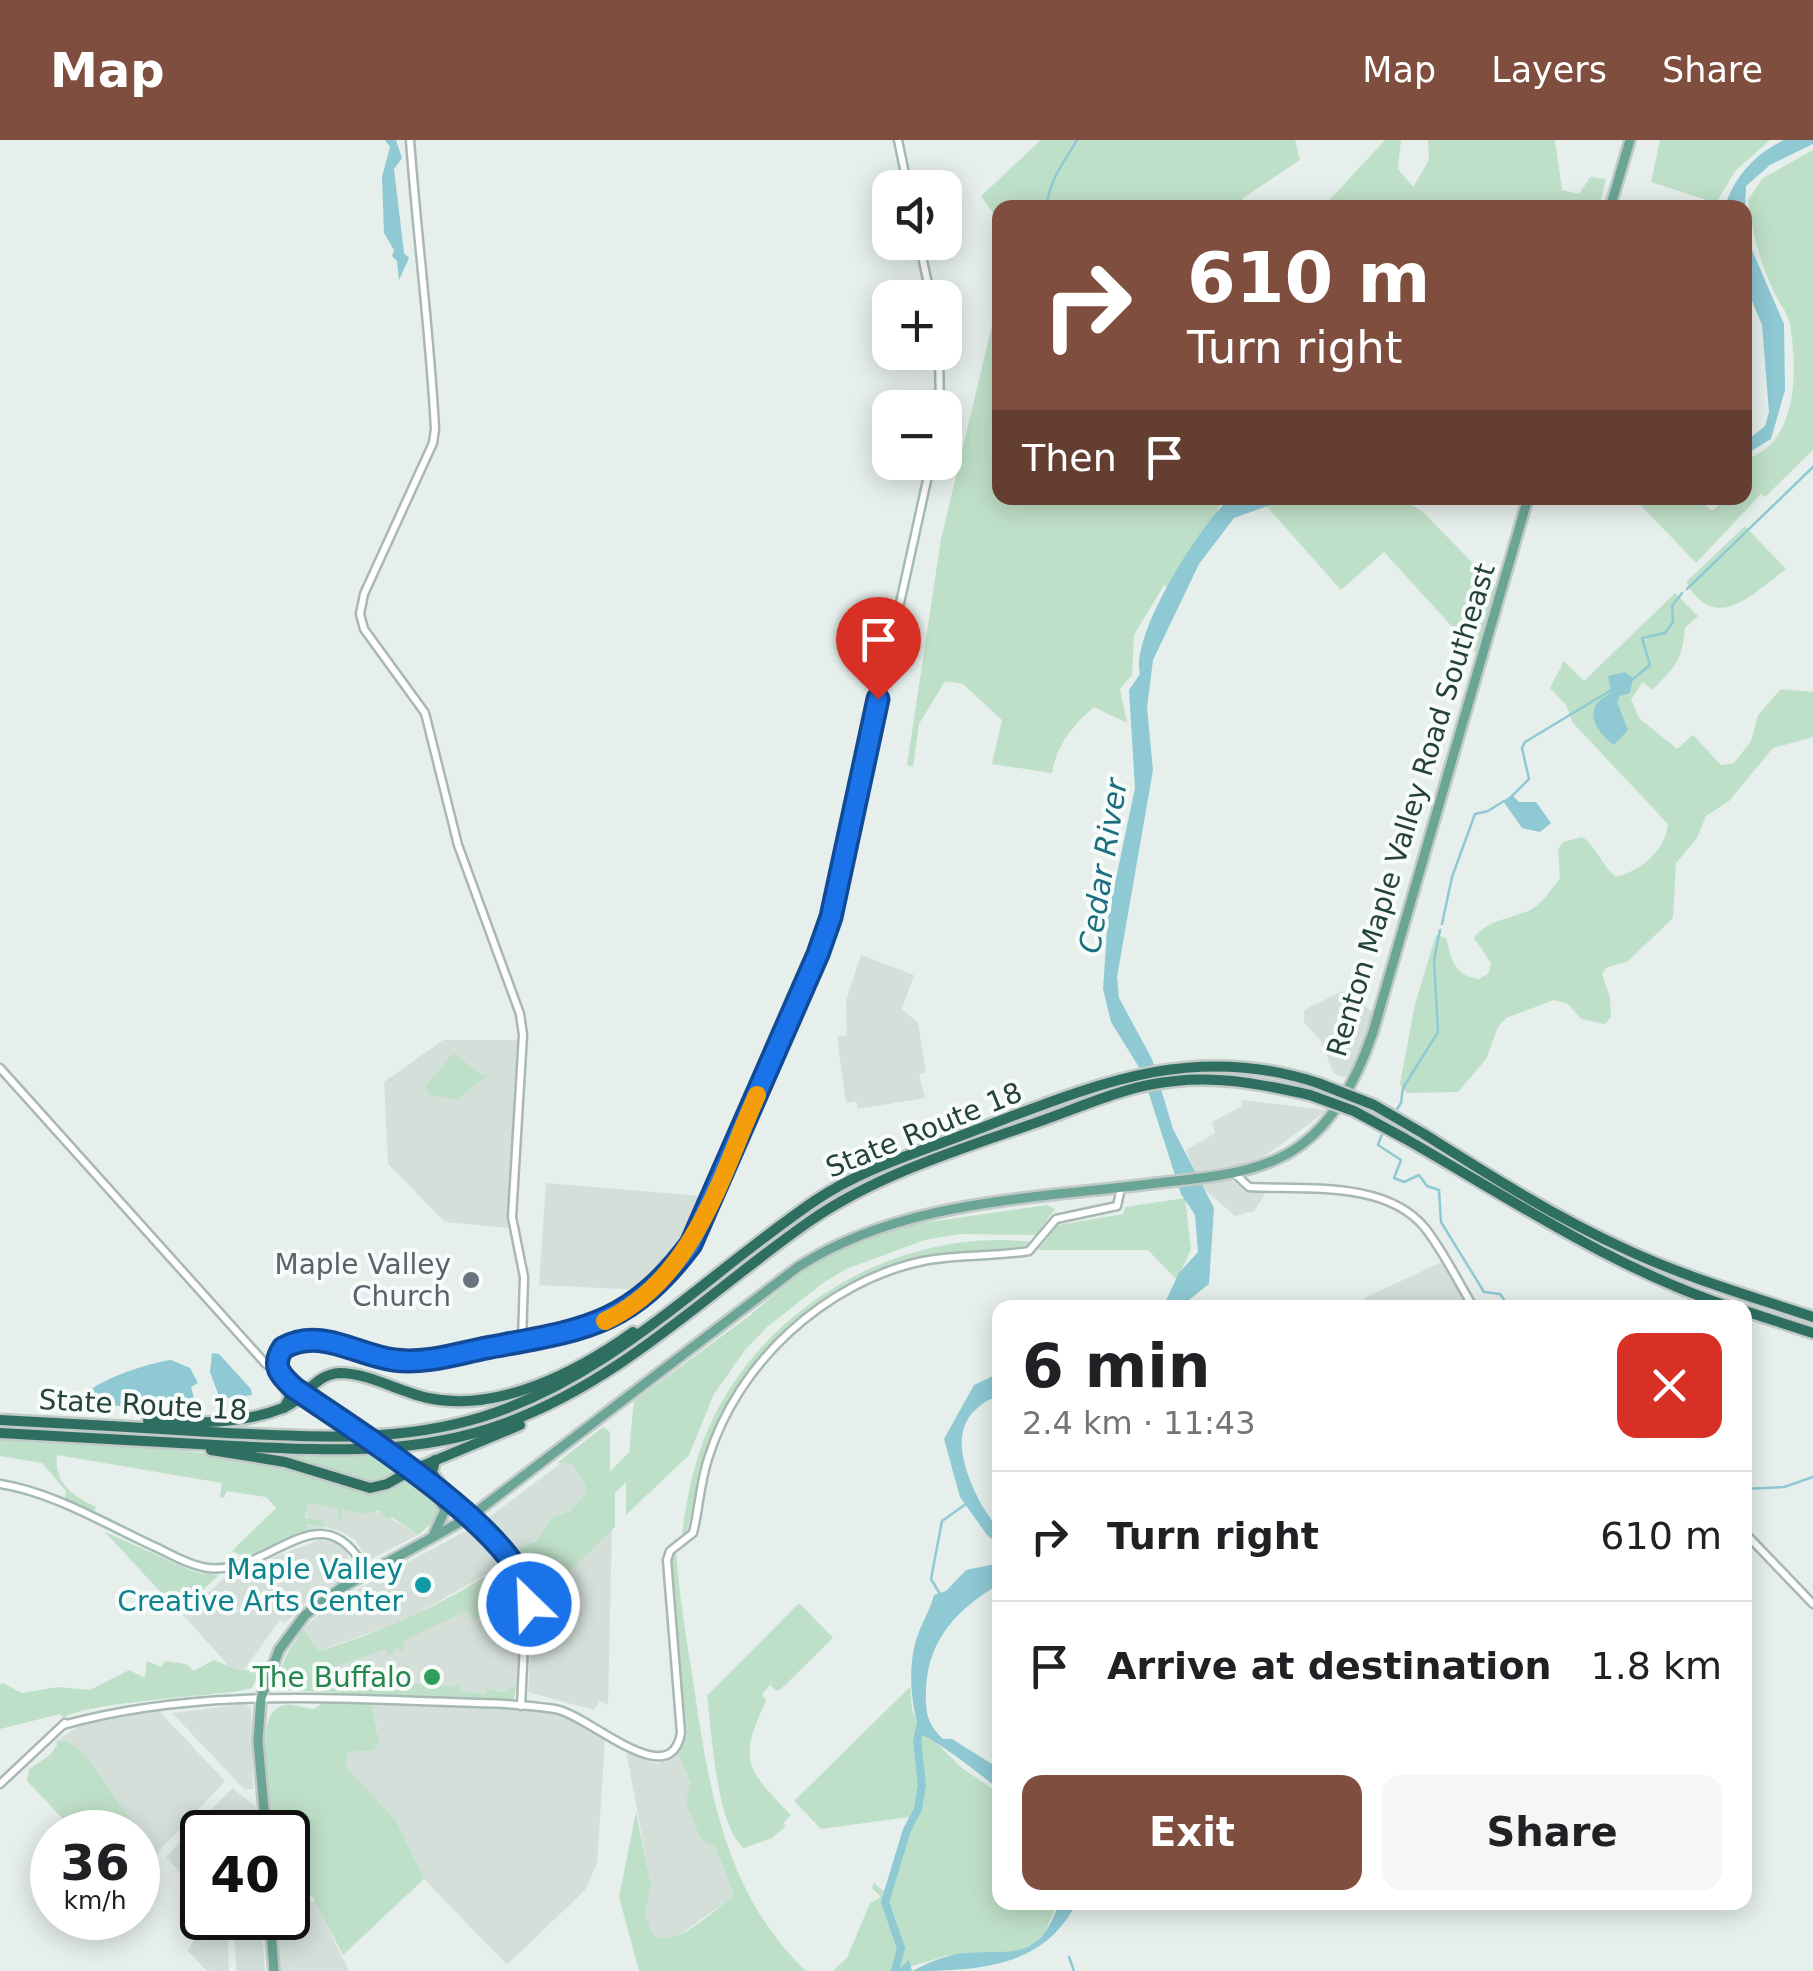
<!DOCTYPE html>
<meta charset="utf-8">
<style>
:root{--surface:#fff;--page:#f6f6f6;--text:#202124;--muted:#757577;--line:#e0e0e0;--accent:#7f4e3f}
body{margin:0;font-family:"DejaVu Sans",sans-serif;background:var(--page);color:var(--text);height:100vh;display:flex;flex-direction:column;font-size:38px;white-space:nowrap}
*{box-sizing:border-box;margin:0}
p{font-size:32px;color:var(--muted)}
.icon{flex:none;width:55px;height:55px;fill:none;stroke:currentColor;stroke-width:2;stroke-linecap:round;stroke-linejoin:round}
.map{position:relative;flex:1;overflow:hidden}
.panel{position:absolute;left:992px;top:1160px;width:760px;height:610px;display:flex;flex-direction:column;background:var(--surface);border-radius:20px;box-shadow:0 5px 25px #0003}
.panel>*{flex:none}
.banner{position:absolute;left:992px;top:60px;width:760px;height:305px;border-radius:20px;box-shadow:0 5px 25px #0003;background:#7f4e3f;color:#fff;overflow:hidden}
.fabs{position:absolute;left:872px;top:30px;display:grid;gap:20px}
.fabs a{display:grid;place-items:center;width:90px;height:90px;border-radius:20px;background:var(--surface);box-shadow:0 5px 25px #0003;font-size:50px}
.speed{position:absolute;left:30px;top:1670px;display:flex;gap:20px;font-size:50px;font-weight:700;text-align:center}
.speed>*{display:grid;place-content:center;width:130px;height:130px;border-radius:50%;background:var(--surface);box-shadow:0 5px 25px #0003;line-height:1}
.speed small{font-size:25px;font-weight:400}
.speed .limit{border:5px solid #111;border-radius:15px;background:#fff;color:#111}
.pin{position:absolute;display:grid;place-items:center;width:85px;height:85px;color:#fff;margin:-102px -42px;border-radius:50% 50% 50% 0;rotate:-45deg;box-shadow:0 0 10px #0007}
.pin .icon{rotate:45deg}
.me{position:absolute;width:110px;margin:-55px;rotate:336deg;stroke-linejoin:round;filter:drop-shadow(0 0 8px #0008)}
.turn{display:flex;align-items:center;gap:35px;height:210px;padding:0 30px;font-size:45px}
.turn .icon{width:130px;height:130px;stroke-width:2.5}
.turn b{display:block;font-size:70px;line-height:85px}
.then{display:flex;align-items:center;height:95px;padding:0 30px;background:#0003;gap:20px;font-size:38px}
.round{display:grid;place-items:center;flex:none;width:105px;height:105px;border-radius:20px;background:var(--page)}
.summary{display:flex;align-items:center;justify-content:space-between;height:170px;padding:0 30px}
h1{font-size:60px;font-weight:700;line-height:75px}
.action{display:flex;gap:20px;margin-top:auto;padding:20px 30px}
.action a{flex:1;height:115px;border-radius:20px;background:var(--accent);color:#fff;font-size:40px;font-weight:700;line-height:115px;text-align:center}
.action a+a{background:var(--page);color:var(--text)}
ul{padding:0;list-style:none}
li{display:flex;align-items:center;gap:30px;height:130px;padding:0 30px;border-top:2px solid var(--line)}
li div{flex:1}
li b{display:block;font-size:38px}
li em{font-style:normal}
header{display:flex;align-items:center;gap:60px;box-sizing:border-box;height:140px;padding:0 50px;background:var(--accent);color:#fff}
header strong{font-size:48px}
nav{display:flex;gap:55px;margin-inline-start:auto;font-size:35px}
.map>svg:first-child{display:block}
.built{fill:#d4dfda}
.green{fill:#bfe0c8}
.water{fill:#8ec9d4}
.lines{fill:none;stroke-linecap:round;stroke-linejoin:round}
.stream{stroke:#8ec9d4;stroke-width:2.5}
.river{stroke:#8ec9d4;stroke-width:8}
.tertiary-casing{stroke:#a8b8b2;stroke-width:11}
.secondary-casing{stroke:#a4bbb3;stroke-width:11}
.primary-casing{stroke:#c2cac8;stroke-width:14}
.motorway-casing{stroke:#c2cac8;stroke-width:15}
.tertiary{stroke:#fff;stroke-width:6}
.secondary{stroke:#fff;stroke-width:6}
.primary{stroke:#6aa596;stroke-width:9}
.motorway{stroke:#2f6f62;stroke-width:10}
.secondary-bridge-casing{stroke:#a4bbb3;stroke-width:11;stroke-linecap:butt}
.motorway-bridge-casing{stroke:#c2cac8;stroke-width:15;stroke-linecap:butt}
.secondary-bridge{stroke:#fff;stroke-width:6}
.motorway-bridge{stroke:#2f6f62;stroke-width:10}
.route-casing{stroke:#114b97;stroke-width:25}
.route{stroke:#1a73e8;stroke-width:18}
.slow{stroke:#f59e0b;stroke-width:18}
.worship-dot{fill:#6b7280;stroke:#f7fbf9;stroke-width:4}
.culture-dot{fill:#0f9aa8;stroke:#f7fbf9;stroke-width:4}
.leisure-dot{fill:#2e9e5b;stroke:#f7fbf9;stroke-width:4}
.labels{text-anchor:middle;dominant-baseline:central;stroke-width:8;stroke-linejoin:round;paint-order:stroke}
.street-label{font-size:28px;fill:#24423a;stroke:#f7fbf9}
.worship-label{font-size:28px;fill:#5b616d;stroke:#f7fbf9;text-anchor:end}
.culture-label{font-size:28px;fill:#0d838f;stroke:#f7fbf9;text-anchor:end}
.leisure-label{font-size:28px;fill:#27864d;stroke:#f7fbf9;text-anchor:end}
.water-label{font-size:30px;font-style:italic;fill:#1c6f80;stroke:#f7fbf9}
</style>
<header>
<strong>Map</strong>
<nav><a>Map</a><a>Layers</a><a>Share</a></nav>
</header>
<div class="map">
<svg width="1813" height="1831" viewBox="0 0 1813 1831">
<rect width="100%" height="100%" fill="#e6efeb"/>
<!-- built -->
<g class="built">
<polygon points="861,815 914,835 902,869 918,883 926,932 919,935 925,958 858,969 856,961 846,963 837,897 847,895 846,861"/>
<polygon points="1346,850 1375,874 1353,929 1345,937 1334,934 1321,901 1304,882 1304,871 1311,866"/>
<polygon points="443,900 518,900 508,1088 445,1082 388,1024 384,942"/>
<polygon points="1241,960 1328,970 1258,1021 1195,1032 1186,1010 1215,993 1212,982 1242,966"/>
<polygon points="1230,1039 1243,1049 1267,1051 1254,1071 1235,1076 1200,1046"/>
<polygon points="546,1043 701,1056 674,1115 643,1150 539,1145"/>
<polygon points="1442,1122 1470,1167 1372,1167 1364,1158"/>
<polygon points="569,1317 593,1351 515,1417 487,1379"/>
<polygon points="302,1362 339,1369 340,1381 342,1370 381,1372 418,1395 369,1420 355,1400 340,1391 325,1387 310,1390"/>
<polygon points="473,1387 502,1422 494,1426 495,1429 404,1481 318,1511 303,1489 331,1464"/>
<polygon points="612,1387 608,1565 600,1561 594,1570 528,1552 534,1454"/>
<polygon points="319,1400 335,1402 345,1410 354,1430 310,1459 285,1483 280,1480 239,1537 183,1475 228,1435"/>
<polygon points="469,1470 488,1473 502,1497 513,1490 522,1499 518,1546 506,1552 486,1548 485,1554 459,1551 458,1546 417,1544 410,1539 409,1526 399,1529 395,1541 358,1546 332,1538 329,1528 385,1508 400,1508 403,1498"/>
<polygon points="372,1562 522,1569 560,1575 605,1600 597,1724 585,1750 507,1825 424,1739 396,1682 346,1628 347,1612 373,1611 378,1593"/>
<polygon points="245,1564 251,1568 253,1649 244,1649 172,1573"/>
<polygon points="159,1571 225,1641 160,1710 138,1744 138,1692 123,1692 132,1682 55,1602 82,1584"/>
<polygon points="626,1611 657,1624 678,1614 734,1756 675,1798 661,1800 652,1795 645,1775 651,1745"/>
<polygon points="232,1648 256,1667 258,1692 202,1692 200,1753 166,1717"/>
<polygon points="315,1761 349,1831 278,1831 273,1778 288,1778 288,1767"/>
<polygon points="210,1778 227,1778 229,1831 207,1831 187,1810"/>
<polygon points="234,1778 261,1778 265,1831 236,1831"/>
</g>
<!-- green -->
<g class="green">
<polygon points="1041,0 1295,0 1300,20 1243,58 1241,67 1000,68 1000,83 981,56"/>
<polygon points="1385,0 1401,0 1398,29 1413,47 1429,20 1428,0 1555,0 1562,50 1579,54 1590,37 1606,39 1599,67 1323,67"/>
<polygon points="1660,0 1770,0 1736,30 1716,63 1651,42"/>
<path d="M1813,10V310L1765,357L1761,354L1696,423L1634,358H1699L1712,371L1721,363L1715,358H1745V319C1798,305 1798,230 1790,185C1788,172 1778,162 1773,150C1760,121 1752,92 1748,60L1763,38Z"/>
<path d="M1000,152V358H1222L1211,389L1170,449L1164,445L1134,495L1132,535L1120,549L1127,583L1094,567C1074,584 1056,605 1052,633L992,624L1002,580L963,544L945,541L919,584L913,627L907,625L941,399Z"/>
<polygon points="1274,358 1398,358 1422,371 1496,447 1477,514 1384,412 1341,450 1262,361"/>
<path d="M1745,386L1786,429C1752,454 1716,495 1686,442Z"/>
<path d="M1675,453L1698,476L1685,488C1682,522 1675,527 1652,550L1643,542L1631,559L1639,578L1677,609L1693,595L1721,625L1734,623L1751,601L1758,575L1781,549L1813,552V597L1773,608L1729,661L1706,676L1697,698L1676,723L1673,778L1628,821L1606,828L1602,834L1610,857L1611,877L1605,884L1581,879L1568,864L1554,860L1506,878L1498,887L1486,919L1458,952L1407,953L1400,944L1415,864L1436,795L1446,798C1452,820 1454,836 1479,839L1489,833L1491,823L1474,798C1487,779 1513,779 1532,769C1543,763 1552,748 1560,738L1558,710L1563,702L1582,697C1596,705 1601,725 1616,737C1642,730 1665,711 1668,684L1573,583L1566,565L1550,548L1564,521L1584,541Z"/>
<polygon points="453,913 485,937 456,960 429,954 425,947"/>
<polygon points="1185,1058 1191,1109 1177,1140 1148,1110 1038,1110 1058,1085 1123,1074 1125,1067"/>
<path d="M1047,1065L1055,1069L1036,1095L959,1094L925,1100L846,1129L823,1143L767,1187L745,1210L714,1254L689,1315L626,1375V1342L615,1353V1387L537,1463V1453L534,1454L527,1433L518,1437L525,1448L522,1499L516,1500L513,1491L502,1497L488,1474L474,1481L468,1470L404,1501L403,1512L397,1508L389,1516L385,1509L329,1529L332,1537L358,1546L395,1541L399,1528L409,1525L410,1539L417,1544L459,1546V1551L485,1554L486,1548L504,1552L516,1545L514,1560L280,1550L275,1542L287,1514L303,1489L319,1511C382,1492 440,1466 495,1430L494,1426L515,1417L514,1411L536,1401L551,1379L570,1371L586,1354V1345L572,1323H557L603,1287L610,1292V1332L629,1312L634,1261L749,1176L819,1117L908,1085Z"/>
<path d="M1033,1102C1022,1111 950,1111 928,1115C831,1132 743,1210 709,1302C698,1331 695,1361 687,1391L682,1395C688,1347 699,1299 724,1258C785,1154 912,1087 1033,1102Z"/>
<path d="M0,1297L133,1305L262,1320L365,1352L407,1341L432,1359L440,1376L418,1395L392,1377L387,1379L380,1371L370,1372L369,1375L343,1370L341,1381H338V1369L307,1363L305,1378L325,1381L324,1386L307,1384L310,1390L244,1417L232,1411L276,1368L266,1357L227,1351L224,1358L220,1357L222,1343L57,1315C54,1344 73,1356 96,1367L94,1371L65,1359L66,1351L42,1323L0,1316Z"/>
<polygon points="245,1312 376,1315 399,1333 368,1345"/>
<polygon points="105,1392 195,1432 219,1435 179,1472"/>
<path d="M676,1411C679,1456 687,1501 694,1547C709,1651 726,1755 806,1831H639L619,1757L636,1672L651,1745L645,1775L653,1795C678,1809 713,1770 734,1756L715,1707L701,1699L686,1663L690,1643L678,1614L687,1595L670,1427Z"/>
<path d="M799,1463L833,1498L781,1549L777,1551L770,1545L762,1554L766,1561C737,1621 747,1629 791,1675L783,1683L786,1686L772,1698L744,1708C716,1687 712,1591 707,1556Z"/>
<path d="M214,1520L240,1531L262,1527L252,1548L240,1551C209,1556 81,1563 64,1578L60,1574L0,1589V1545L3,1543L22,1553L58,1547L90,1550L129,1530L145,1538L147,1521L161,1527L165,1521L186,1524L194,1531Z"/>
<polygon points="910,1547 912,1569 919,1586 962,1628 1000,1654 1000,1762 1058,1763 1045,1792 1035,1804 1019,1812 949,1815 896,1831 833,1831 847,1818 870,1763 881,1757 872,1748 874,1742 883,1751 887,1747 909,1677 821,1689 794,1661"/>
<path d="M326,1561L372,1562L379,1603L373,1611L347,1612L346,1627L396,1681L424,1739L343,1815L312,1756L290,1761L292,1747L302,1738L294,1720L288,1723V1692H272C270,1668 255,1584 276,1569C289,1559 301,1569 314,1569Z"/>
<path d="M67,1601C98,1620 110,1658 134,1682L127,1692H98L80,1675L65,1681L27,1641L29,1629L50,1615L59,1602Z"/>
</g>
<!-- water -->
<g class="water">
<polygon points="385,0 396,0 402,18 394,29 404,113 409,118 399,140 397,121 392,116 394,110 384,93 382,37 390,7"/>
<path d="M1784,0H1813V4L1770,25L1746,46L1745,68L1725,67C1734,37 1755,14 1784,0Z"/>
<polygon points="1745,94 1784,184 1785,250 1771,299 1745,315 1745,302 1765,286 1769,272 1762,185 1745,144"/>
<path d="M1230,358H1290L1234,378L1199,424L1153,520L1147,568L1153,630L1117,837L1119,858L1152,919L1173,989L1214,1068L1209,1144L1180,1167H1163L1179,1133L1198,1112L1195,1075L1181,1054L1142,932L1111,882L1103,849L1108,777L1135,648L1129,550L1140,534C1130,495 1200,385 1230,358Z"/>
<path d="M1625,532L1633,538L1630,553L1620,556L1617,562L1628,590L1614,605C1602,597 1585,577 1598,562C1602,558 1607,556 1611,552L1608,536Z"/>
<polygon points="1512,655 1519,662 1536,662 1551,683 1540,692 1522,688 1503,661"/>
<polygon points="212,1213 219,1214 251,1249 252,1255 220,1259 210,1232"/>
<path d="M171,1220L190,1228L198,1243L191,1247L195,1262L189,1269L77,1264C86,1243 147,1223 171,1220Z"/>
<path d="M995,1235L1000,1236V1258C989,1257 983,1263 974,1271C951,1295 965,1331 978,1358C987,1378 1000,1383 1000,1406L987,1395L960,1357L944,1299L974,1245Z"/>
<path d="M1000,1423V1444C958,1468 928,1499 926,1549C925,1572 927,1583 943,1599H952L1000,1629V1651C989,1640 933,1598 922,1595C910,1569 908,1527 916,1500C921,1484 930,1471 934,1455L946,1451L966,1430Z"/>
<path d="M1059,1763H1076C1043,1831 971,1831 897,1831L909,1820L912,1831C926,1824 941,1817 957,1814C1010,1807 1037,1827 1059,1763Z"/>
</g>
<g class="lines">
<!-- stream -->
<g class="stream">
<path d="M1046,68C1051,36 1062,26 1077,0"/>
<polyline points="1687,449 1813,327"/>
<polyline points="1633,539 1650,525 1642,498 1665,493 1673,482 1672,466 1682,453"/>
<polyline points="1511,657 1529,639 1522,608 1525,602 1613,549"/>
<polyline points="1442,784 1452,737 1475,674 1488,671 1504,661"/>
<polyline points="1394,974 1401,963 1403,948 1438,892 1434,820 1440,790"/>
<polyline points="1384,989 1378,1005 1401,1020 1394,1038 1404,1042 1419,1035 1427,1046 1439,1050 1441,1082 1484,1152 1500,1154 1510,1168"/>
<polyline points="1745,1349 1784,1347 1813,1337"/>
<polyline points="940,1454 931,1439 942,1381 966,1364"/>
<polyline points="1069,1817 1074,1831"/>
</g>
<!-- river -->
<polyline class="river" points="895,1831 901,1808 885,1762 907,1690 918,1669 922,1645 917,1601 921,1583"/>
<defs>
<g id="tertiary">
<path d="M410,0C417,96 430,192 435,289L433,303L364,454L360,474L364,489L425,573L458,705L520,874L523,895L512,1077L524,1137L522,1201"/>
<polyline points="0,928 265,1223"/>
<path d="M1234,1033L1249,1047C1304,1050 1386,1040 1425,1088C1444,1112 1458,1142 1474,1168"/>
<polyline points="471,1376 527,1443 521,1566"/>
<polyline points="1745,1393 1813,1464"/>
<path d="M63,1585C178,1553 300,1556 418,1561C464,1563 510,1562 555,1569C588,1574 670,1655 681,1593L667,1420L670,1411L693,1393C699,1369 700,1343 708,1319C737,1223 825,1142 923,1121C958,1114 994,1117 1029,1111L1056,1079L1117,1066L1121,1048"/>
<polyline points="0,1644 65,1583"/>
</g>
<g id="secondary">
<polyline points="898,0 908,48"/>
<polyline points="919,102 931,158"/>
<polyline points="939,212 940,268"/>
<polyline points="351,1289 265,1223 291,1203 308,1200 336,1203 388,1220 423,1221 590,1187 642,1160 691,1104 809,839 831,777 931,322"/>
<polyline points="396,1321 430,1344"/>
<path d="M0,1344C52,1352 104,1383 151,1405C169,1413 188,1425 208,1428C274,1435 322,1344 368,1434"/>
<polyline points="453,1360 471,1376"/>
</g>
<g id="primary">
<polyline points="1610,68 1630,0"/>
<polyline points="430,1344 445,1370 434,1394"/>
<path d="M266,1692L258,1601L261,1558L279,1510L305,1475L341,1448L471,1376L798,1127C900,1061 1030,1059 1149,1044C1198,1038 1260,1036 1301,1005C1337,979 1359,933 1373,892L1528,358"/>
<polyline points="270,1778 274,1831"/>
</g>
<g id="motorway">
<path d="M1424,994C1489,1035 1555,1077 1625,1109C1685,1137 1750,1156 1813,1177"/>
<path d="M1404,998C1513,1060 1612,1128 1733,1168"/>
<polyline points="1745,1171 1813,1193"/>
<polyline points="284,1242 290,1257 284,1268"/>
<path d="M0,1280C76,1284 151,1288 227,1293C314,1297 397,1303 482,1277C613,1236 705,1135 816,1060C862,1029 916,1013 968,993C1088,948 1188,900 1318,943"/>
<path d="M148,1281C194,1283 240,1285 283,1268C305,1260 314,1234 340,1233C368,1233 400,1252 428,1258C498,1273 577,1232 633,1192"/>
<path d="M0,1293C78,1297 156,1302 234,1306C326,1310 415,1316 503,1284C622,1241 708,1152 810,1081C878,1034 961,1009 1038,982C1084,966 1127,945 1175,941C1221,936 1266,945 1310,955"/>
<polyline points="211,1310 285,1322 370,1348 387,1344 410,1331 520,1285"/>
<polyline points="435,1320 432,1333 453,1361"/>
</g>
</defs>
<!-- tertiary casing -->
<use href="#tertiary" class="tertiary-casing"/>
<!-- secondary casing -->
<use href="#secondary" class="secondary-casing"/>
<!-- primary casing -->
<use href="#primary" class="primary-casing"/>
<!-- motorway casing -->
<use href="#motorway" class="motorway-casing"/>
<!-- tertiary -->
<use href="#tertiary" class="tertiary"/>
<!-- secondary -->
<use href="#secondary" class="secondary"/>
<!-- primary -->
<use href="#primary" class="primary"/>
<!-- motorway -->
<use href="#motorway" class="motorway"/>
<defs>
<polyline id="secondary-bridge" points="351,1289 396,1321"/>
<g id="motorway-bridge">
<polyline points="1318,943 1374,965 1424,994"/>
<polyline points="1310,955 1354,971 1404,998"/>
</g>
</defs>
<!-- secondary-bridge casing -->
<use href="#secondary-bridge" class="secondary-bridge-casing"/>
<!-- motorway-bridge casing -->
<use href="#motorway-bridge" class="motorway-bridge-casing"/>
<!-- secondary-bridge -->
<use href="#secondary-bridge" class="secondary-bridge"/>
<!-- motorway-bridge -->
<use href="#motorway-bridge" class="motorway-bridge"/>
</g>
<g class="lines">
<defs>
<path id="route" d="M529,1464C530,1397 348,1286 294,1248C280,1235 271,1226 283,1208C321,1187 356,1215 394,1220C425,1224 456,1214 486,1208C582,1190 629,1187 691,1104L818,814L831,777L878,559"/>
</defs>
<!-- route casing -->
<use href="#route" class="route-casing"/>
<!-- route -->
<use href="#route" class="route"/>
<!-- slow -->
<path class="slow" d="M605,1181C694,1139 720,1038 757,955"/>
</g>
<!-- markers -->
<circle class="worship-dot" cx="471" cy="1140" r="10"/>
<circle class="culture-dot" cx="423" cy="1445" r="10"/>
<circle class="leisure-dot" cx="432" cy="1537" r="10"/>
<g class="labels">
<!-- street labels -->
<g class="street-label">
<text transform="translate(1411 670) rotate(-73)">Renton Maple Valley Road Southeast</text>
<text transform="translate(924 990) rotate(-22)">State Route 18</text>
<text transform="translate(143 1265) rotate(3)">State Route 18</text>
</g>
<!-- worship labels -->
<g class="worship-label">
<text x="451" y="1124">Maple Valley<tspan x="451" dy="32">Church</tspan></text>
</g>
<!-- culture labels -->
<g class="culture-label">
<text x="403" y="1429">Maple Valley<tspan x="403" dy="32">Creative Arts Center</tspan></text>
</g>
<!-- leisure labels -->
<g class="leisure-label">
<text x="412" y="1537">The Buffalo</text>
</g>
<!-- water labels -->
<g class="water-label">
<text transform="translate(1103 726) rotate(-81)">Cedar River</text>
</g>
</g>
</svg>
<div class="fabs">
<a><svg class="icon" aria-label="sound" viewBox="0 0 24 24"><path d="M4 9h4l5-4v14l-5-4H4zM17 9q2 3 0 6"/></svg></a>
<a>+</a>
<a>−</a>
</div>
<div class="speed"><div>36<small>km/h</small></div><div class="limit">40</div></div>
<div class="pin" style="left:878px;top:559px;background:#d93025"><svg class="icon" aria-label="arrive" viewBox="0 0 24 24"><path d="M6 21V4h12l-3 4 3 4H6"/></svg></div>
<svg class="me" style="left:529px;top:1464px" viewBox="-20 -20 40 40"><circle r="17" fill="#1a73e8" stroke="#fff" stroke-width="3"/><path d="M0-11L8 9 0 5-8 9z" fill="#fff"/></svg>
<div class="banner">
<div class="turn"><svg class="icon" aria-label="right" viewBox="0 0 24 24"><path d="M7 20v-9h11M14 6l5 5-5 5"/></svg><div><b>610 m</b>Turn right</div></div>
<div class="then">Then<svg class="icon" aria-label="arrive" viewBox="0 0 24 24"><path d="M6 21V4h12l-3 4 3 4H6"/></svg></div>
</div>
<section class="panel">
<div class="summary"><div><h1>6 min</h1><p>2.4 km · 11:43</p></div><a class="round" style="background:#d93025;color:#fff"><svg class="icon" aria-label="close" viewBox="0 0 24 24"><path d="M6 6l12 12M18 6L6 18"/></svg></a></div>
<ul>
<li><svg class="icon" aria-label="right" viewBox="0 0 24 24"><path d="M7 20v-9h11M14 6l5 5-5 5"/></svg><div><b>Turn right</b></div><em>610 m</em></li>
<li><svg class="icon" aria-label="arrive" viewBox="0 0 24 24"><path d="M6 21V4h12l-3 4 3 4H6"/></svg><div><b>Arrive at destination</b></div><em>1.8 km</em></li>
</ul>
<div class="action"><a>Exit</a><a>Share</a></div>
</section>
</div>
